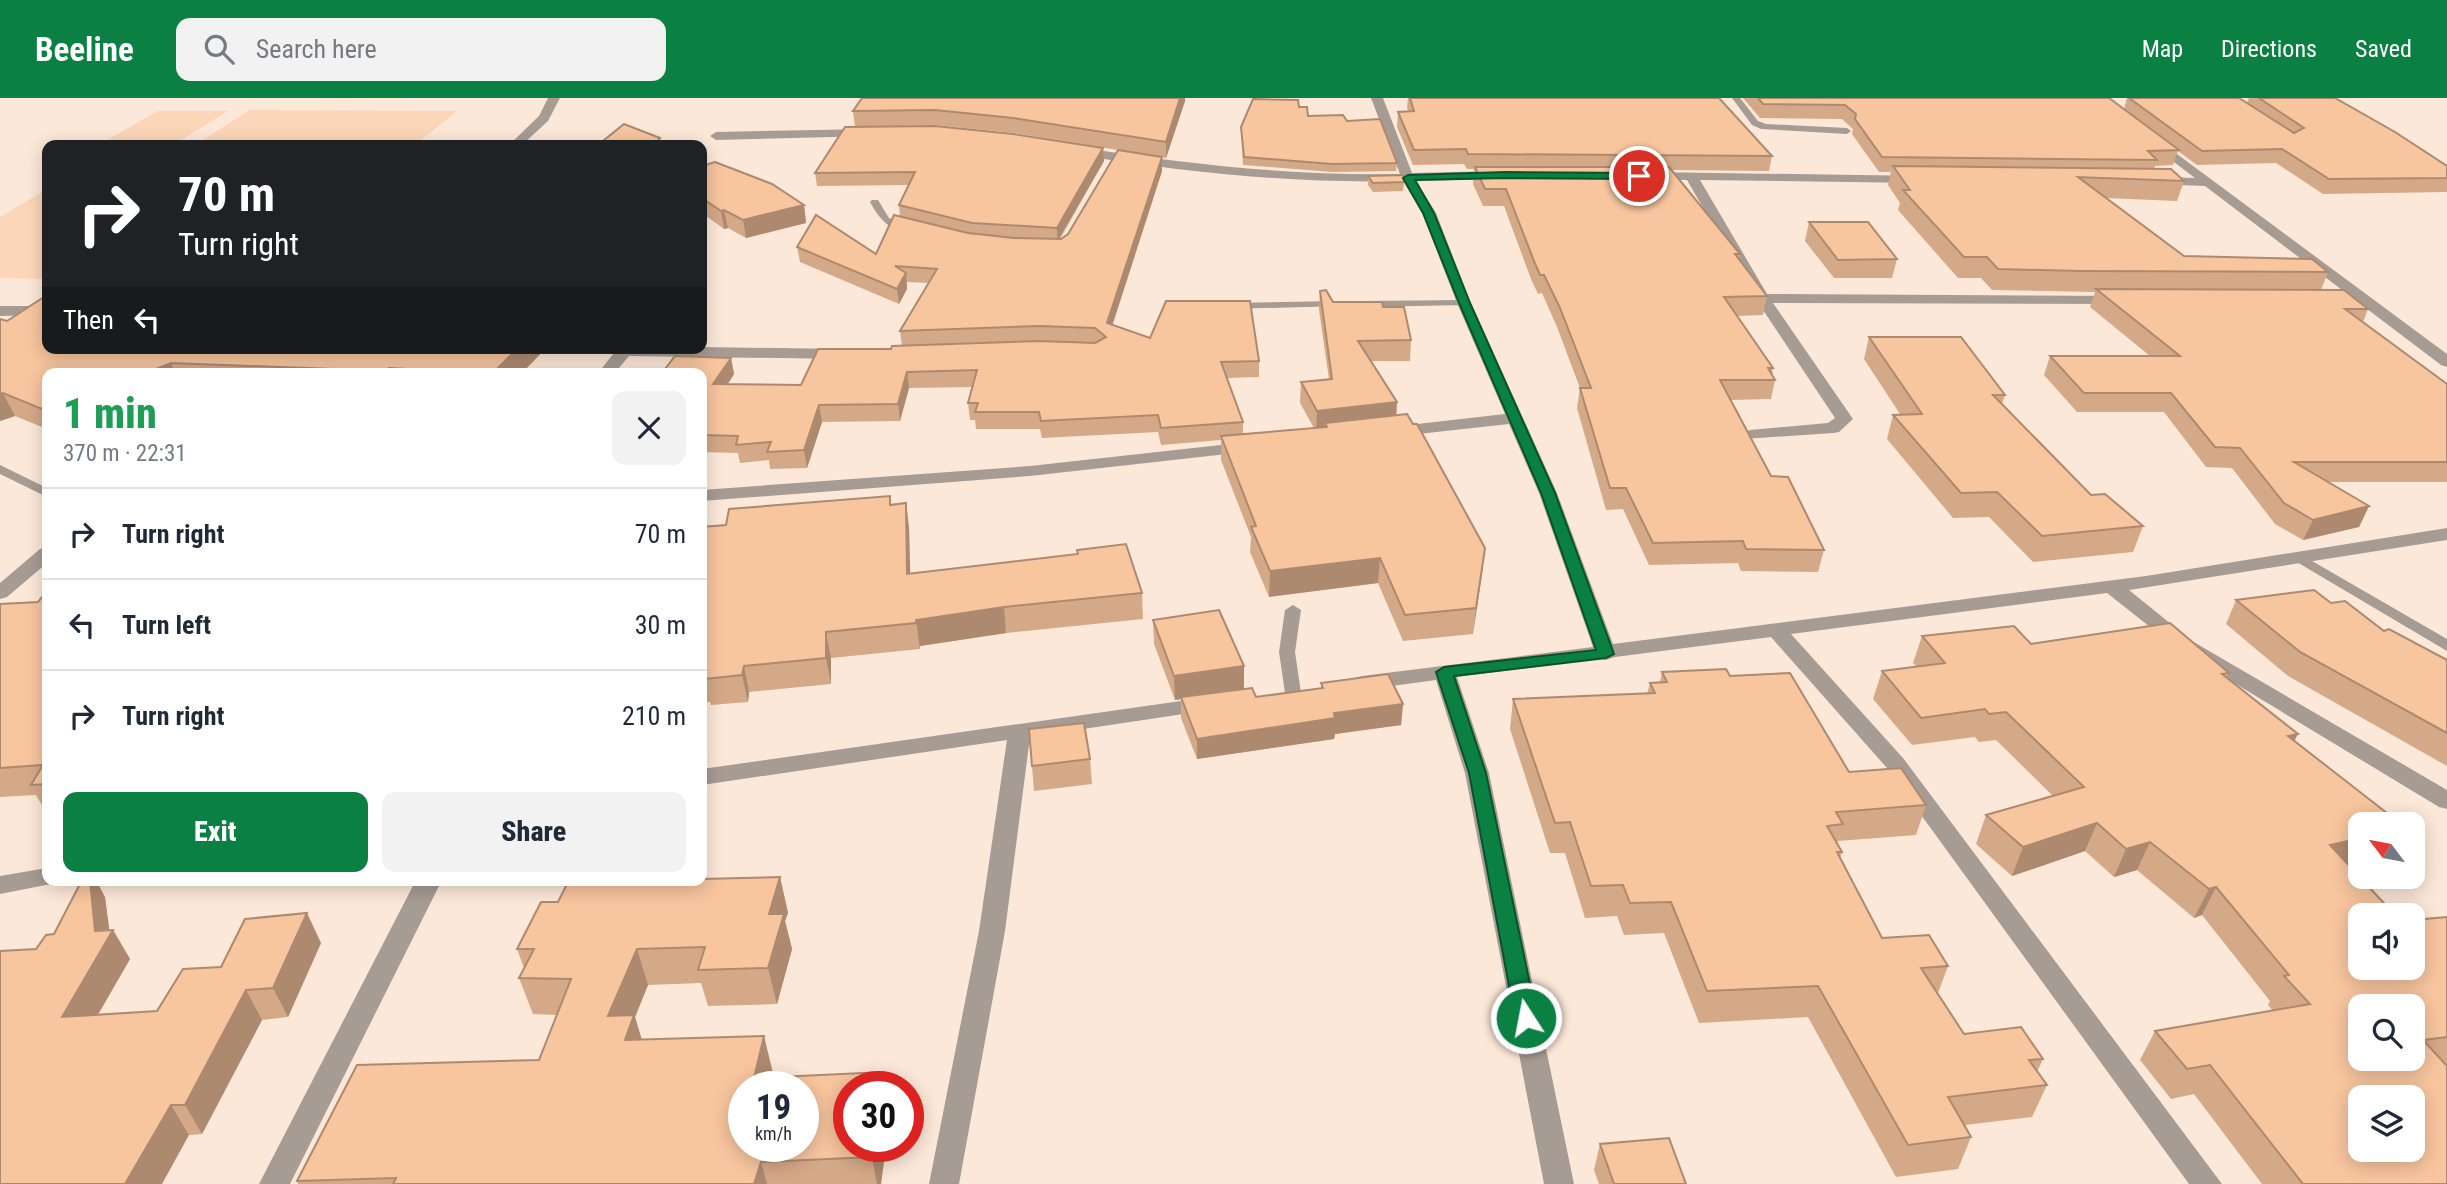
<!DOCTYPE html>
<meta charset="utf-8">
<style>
:root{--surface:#fff;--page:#f2f2f3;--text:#1f2937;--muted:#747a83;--line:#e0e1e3;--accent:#0b8043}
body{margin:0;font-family:"Roboto Condensed",sans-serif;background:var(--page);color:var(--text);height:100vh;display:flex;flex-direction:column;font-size:26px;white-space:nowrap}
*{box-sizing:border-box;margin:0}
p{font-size:23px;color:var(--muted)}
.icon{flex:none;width:38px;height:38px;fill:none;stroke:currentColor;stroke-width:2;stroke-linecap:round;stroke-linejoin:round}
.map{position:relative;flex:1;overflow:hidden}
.drawer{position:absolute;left:42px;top:270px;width:665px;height:518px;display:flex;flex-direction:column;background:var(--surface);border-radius:14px;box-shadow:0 4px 18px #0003}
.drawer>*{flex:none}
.top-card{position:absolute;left:42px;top:42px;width:665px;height:214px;border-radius:14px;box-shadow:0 4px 18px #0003;background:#202124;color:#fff;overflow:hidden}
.needle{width:46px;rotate:302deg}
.controls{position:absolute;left:2348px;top:714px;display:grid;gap:14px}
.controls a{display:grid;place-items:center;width:77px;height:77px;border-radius:14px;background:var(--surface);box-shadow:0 4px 18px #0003;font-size:35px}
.speed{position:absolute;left:728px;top:973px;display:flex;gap:14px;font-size:35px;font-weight:700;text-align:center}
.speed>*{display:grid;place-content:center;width:91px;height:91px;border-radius:50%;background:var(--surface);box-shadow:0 4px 18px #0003;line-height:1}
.speed small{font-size:18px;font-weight:400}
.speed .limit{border:10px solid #d22;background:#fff;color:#111}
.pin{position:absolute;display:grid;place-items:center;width:60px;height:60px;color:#fff;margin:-30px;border:4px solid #fff;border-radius:50%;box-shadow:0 2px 7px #0007}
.me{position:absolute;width:77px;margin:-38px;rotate:349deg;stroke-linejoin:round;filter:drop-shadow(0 0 5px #0008)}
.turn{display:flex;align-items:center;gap:24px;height:147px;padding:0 21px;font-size:32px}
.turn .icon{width:91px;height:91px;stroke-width:2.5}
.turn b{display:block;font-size:49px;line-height:60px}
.then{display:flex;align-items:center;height:66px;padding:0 21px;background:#0003;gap:14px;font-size:26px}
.round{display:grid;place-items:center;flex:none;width:74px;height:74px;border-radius:14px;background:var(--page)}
.overview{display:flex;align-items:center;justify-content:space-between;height:119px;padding:0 21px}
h1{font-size:42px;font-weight:800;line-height:52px;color:#1e9e55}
.action{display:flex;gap:14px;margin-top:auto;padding:14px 21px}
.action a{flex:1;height:80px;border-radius:14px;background:var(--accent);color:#fff;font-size:28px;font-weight:800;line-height:80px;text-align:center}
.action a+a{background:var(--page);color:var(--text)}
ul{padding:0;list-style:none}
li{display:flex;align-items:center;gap:21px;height:91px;padding:0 21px;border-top:2px solid var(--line)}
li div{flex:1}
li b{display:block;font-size:26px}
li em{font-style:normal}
header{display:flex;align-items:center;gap:42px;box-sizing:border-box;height:98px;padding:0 35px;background:var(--accent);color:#fff}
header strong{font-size:33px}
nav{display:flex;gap:38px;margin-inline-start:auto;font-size:24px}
.search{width:490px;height:63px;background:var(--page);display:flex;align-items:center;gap:18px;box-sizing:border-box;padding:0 24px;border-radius:14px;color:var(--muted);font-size:26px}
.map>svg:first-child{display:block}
.green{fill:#fbd6b9}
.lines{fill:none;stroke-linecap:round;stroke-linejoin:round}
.lane{fill:#a69c94;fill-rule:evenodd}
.street{fill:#a69c94;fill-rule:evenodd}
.wall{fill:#d4a988}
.shaded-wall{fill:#ad8a6f}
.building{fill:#f7c59e;stroke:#ad8a6f;stroke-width:2;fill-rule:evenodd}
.route{fill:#0b8043;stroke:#07532c;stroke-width:2}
</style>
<header>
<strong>Beeline</strong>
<div class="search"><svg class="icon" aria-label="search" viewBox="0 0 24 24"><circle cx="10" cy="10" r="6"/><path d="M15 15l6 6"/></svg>Search here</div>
<nav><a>Map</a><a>Directions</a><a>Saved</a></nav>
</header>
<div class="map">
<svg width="2447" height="1086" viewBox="0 0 2447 1086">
<rect width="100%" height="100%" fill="#fce8d8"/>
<!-- green -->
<g class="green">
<polygon points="158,13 228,13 173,47 98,47"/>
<polygon points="248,13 248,12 457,13 415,47 195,47"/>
<polygon points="47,91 47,181 0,180 0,119"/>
</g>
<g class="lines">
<!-- lane -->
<g class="lane">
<polygon points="1732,0 1740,0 1758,23 1766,26 1847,30 1851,33 1847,36 1761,31 1752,27"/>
<path d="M872,102H878L889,120L913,130V134C891,135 879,121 870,104Z"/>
<polygon points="1464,202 1468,203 1468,207 1362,209 1356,206 1362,203"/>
<polygon points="1339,203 1345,206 1343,208 1229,211 1223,208 1229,205"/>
<polygon points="0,367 47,390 47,399 0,376"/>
<polygon points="2300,456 2447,541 2447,553 2295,463 2293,460"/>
<polygon points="1293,507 1301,512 1295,554 1301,595 1293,600 1285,595 1279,554 1285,512"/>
</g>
<!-- street -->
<g class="street">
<polygon points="548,0 560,0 548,23 522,47 509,47 539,18"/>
<path d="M1371,0H1383L1412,75L1502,73L1508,77L1502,81L1416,83L1436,115L1471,205L1557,395L1613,546L2146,478L2447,430V442L2129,492L2192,543L2447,692V711L2439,709L2178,551L2107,495L1791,536L1903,660L2222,1086H2189L1887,670L1771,539L1615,559L1606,562L1600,561L1457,579L1489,675L1574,1086H1544L1465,675L1436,582L1362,592L1354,590L1351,585L1354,580L1362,578L1593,549L1539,395L1509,326L1391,339L1382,334L1391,329L1505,316L1457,205L1422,115L1403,83C1294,86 1186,74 1078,57L1072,53L1078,49C1185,66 1292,78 1400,76Z"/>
<polygon points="868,31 874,35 872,38 716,42 710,38 716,34"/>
<polygon points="2154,39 2447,256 2447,269 2441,267 2205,88 2152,86 2151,83 2157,79 2195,80 2150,46 2148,43"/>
<polygon points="1650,74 1924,78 1924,84 1919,85 1700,82 1767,196 2121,198 2128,202 2121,206 1773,205 1853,321 1839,334 1833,335 1744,341 1741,337 1750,332 1828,325 1835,320 1755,200 1687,82 1646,81 1644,78"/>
<polygon points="0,208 47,208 47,217 0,218"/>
<polygon points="702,249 843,251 851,256 843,261 629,258 615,275 598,275 618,250"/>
<polygon points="1248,344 1257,349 1254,353 1030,378 702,403 702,392 1030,368"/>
<polygon points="47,449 47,465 7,499 0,501 0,485 40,451"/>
<polygon points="1209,599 1217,601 1220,606 1217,611 1030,639 1005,833 959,1086 929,1086 979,833 1007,642 702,687 702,671"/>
<polygon points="47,770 47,782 58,782 56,785 0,796 0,778"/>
<polygon points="416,782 442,782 290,1086 259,1086"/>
</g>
</g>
<!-- wall -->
<g class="wall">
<polygon points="1408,0 1719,0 1772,58 1769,73 1672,72 1740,156 1739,162 1767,198 1763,217 1737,218 1773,270 1772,277 1775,282 1771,301 1730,302 1771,378 1824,452 1818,474 1741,473 1738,465 1649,467 1623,411 1606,412 1577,310 1580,290 1557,229 1542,195 1538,196 1531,181 1504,108 1483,108 1473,86 1474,71 1467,71 1464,66 1413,67 1397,29 1398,14 1409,14 1407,10"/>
<polygon points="1743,0 2109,0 2124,11 2127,0 2239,0 2247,5 2249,0 2335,0 2447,68 2447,94 2323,96 2276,65 2197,67 2178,53 2173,67 2155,68 2154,71 2184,83 2177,103 2106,100 2184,158 2328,174 2321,192 2368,211 2363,224 2447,286 2447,384 2328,384 2369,408 2359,429 2303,442 2275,426 2232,370 2206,369 2164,314 2077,314 2044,277 2050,258 2150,258 2090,209 2095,194 1992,192 1981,180 1958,180 1898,112 1900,105 1888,87 1891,74 1879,74 1852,36 1853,31 1842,21 1760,20"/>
<polygon points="1185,3 1166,60 1162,59 1162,73 1112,227 1150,240 1259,263 1259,279 1227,280 1243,324 1243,336 1314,330 1300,305 1301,284 1329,281 1319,212 1320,193 1333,204 1383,209 1411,242 1410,263 1371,263 1396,317 1485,450 1473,536 1403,543 1378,485 1269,499 1250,454 1251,439 1221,362 1221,342 1161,347 1158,334 1042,340 1040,331 976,331 975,322 970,322 968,305 973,289 909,290 900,323 822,324 807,370 770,371 769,362 740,365 738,355 702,354 702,275 731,260 734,276 728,286 801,287 891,251 902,248 900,233 929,185 907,184 907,191 899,206 800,164 797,149 876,156 900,119 899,107 908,87 817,88 815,75 1103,50 1104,63 1060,141 1061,141 1068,136 1118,52 1014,35 936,27 855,29 853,13"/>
<polygon points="1299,9 1308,18 1347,23 1397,65 1396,73 1332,74 1243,67 1241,29"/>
<polygon points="702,68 804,107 806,125 746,140 728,130 724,131 702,115"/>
<polygon points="1368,78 1404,84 1403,93 1373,94 1368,87"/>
<polygon points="1809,124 1897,161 1892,180 1834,180 1805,143"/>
<polygon points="0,221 47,250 249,250 251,255 258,255 265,250 546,250 522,275 47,275 47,331 15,318 0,323"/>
<polygon points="1869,239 2005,297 2002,306 2091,397 2143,428 2133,454 2033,464 1989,419 1953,420 1887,341 1893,317 1900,316 1864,261"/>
<polygon points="890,398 891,406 906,405 909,430 910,476 1077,456 1077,452 1142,495 1143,521 1006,535 920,548 920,551 831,560 831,586 749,594 748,604 711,607 710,604 702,604 702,429 726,427"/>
<polygon points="47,493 47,716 36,697 0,699 0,506 38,504"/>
<polygon points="2236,502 2331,505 2384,533 2447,562 2447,668 2288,578 2226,526"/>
<polygon points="1153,522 1244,568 1244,591 1256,599 1321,591 1321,585 1403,606 1401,627 1335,636 1334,641 1197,661 1181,620 1181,601 1175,602 1154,546"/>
<polygon points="1922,538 2031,546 2229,575 2227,580 2294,643 2361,765 2349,768 2361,870 2447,819 2447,966 2445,966 2447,1086 2262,1086 2194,996 2171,1001 2140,962 2155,933 2273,913 2268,907 2270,903 2202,817 2194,820 2137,772 2114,779 2085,753 2012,778 1976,746 1986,717 2053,698 1996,642 1979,644 1975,639 1912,647 1873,601 1882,573 1917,569 1913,565"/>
<polygon points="1662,574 1730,578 1849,674 1926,707 1916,737 1838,743 1837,746 1842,754 1840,760 1882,840 1948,868 1938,895 1964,936 2043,961 2037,974 2047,987 2032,1019 1965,1027 1971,1039 1958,1071 1896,1079 1808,919 1699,925 1664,835 1624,837 1617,818 1585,820 1565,755 1550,755 1510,631 1513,601 1647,596 1650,585 1660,584"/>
<polygon points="1029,631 1090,661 1092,686 1034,693"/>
<polygon points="780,779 788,815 785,823 792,851 777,906 708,908 701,885 648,887 635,919 642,942 773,975 772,979 884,974 887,989 849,989 886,1048 881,1086 298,1086 297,1083 539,962 557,917 533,916 519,880 524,870 517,851 558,804 702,782"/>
<polygon points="105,799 109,832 113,832 130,861 98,916 157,913 221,869 321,845 288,919 262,922 202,1036 189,1037 36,851"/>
<polygon points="1600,1046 1686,1086 1599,1086 1594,1072"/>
</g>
<!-- shaded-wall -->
<g class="shaded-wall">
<polygon points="1180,0 1185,0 1185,3 1166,60 1166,44"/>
<polygon points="660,40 662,47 654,47"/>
<polygon points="1103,50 1104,63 1057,144 1057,130"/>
<polygon points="1162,59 1162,73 1108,241 1107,225"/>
<polygon points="804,107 806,125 746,140 743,122"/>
<polygon points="724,112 728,130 724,131 721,113"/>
<polygon points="906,175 907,191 899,206 897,191"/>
<polygon points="239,250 249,250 255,265 238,255"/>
<polygon points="518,250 546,250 522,275 498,275 497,271"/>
<polygon points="731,260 734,276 717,302 713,286"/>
<polygon points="171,265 175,275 146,275"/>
<polygon points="907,274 909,290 900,323 898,306"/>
<polygon points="3,295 15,318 0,323 0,296"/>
<polygon points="1397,304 1396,325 1325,325 1324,333 1316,334 1317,313"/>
<polygon points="819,307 822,324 807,370 804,352"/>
<polygon points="906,405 909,430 911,501 907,476"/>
<polygon points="2369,408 2359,429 2303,442 2313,422"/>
<polygon points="1485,450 1482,476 1473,536 1476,510"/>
<polygon points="1380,460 1378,485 1269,499 1270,473"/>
<polygon points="1004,509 1006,535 920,548 920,551 916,522"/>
<polygon points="826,534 831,560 831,586 826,560"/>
<polygon points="744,568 749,594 748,604 742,577"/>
<polygon points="1244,568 1244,592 1175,602 1174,578"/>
<polygon points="1403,606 1401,627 1335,636 1334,641 1197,661 1197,641 1334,615"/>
<polygon points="2298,636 2284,663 2288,638"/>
<polygon points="2097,725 2085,753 2012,778 2023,749"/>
<polygon points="2361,740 2361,765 2315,776 2330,747"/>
<polygon points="2150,744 2137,772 2114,779 2126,751"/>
<polygon points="780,779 788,815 785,823 792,851 777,906 768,870 769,816"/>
<polygon points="90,782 96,782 105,799 110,837 113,832 130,861 80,948 62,919 95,833"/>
<polygon points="2216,789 2202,817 2194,820 2209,791"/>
<polygon points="307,815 321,845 288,919 273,890"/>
<polygon points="637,851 648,887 635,919 645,953 620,954 608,918"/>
<polygon points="246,892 262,922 202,1036 185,1007"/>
<polygon points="764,938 773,975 769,989 754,980"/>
<polygon points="884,974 887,989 882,989"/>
<polygon points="171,1007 189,1037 162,1086 125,1086"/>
<polygon points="874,1048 886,1048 881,1086 877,1086 872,1059"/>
<polygon points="761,1064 767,1086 754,1086"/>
</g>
<!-- building -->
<g class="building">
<polygon points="862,0 1180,0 1166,44 1013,20 935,12 853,13"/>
<polygon points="1410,0 1719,0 1772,58 1468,56 1466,51 1414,52 1398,14 1414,13"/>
<polygon points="1758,0 2109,0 2179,52 2148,53 2157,62 1882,59 1855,21 1856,16 1845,7 1763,6"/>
<polygon points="2129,0 2239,0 2294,35 2304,30 2259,0 2335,0 2395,34 2447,68 2447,80 2329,81 2282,51 2202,53"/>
<polygon points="1253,1 1298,2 1299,9 1307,9 1308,18 1343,17 1347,23 1380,21 1397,65 1332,66 1244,59 1241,29"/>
<polygon points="624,26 660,40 654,47 598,47"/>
<polygon points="935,28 1013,36 1103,50 1057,130 972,125 899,107 915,74 815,75 845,29"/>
<polygon points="1118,52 1162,59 1107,225 1150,240 1166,203 1250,203 1259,263 1221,264 1243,324 1161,330 1158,317 1041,323 1039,314 975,314 978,305 968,305 977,272 907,274 898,306 819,307 804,352 767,354 771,344 736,347 738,338 702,337 702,275 662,275 675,258 731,260 713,286 801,287 818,251 891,251 892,248 1039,243 1095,245 1106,239 1095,230 1039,228 900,233 937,171 895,168 906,175 897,191 797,149 816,117 876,156 894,117 968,135 1014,140 1061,141 1068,136"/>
<polygon points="715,64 772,86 804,107 743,122 724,112 721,113 702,100 702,68"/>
<polygon points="1893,68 2171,71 2184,83 2078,79 2184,158 2312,161 2328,174 2080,173 1998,171 1987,159 1964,159 1903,92 1910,92"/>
<polygon points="1475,69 1669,69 1740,156 1735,156 1767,198 1724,199 1773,270 1768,270 1775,282 1720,282 1771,378 1788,379 1824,452 1746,451 1743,443 1653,445 1626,390 1610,390 1580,290 1591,290 1560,210 1544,177 1540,177 1534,163 1506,91 1485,91"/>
<polygon points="1403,77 1404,84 1373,85 1368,78"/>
<polygon points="1809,124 1868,124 1897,161 1838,162"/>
<polygon points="2096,191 2344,192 2368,211 2345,211 2447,286 2447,364 2294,364 2369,408 2313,422 2284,405 2240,350 2215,349 2171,295 2084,295 2050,258 2180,258"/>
<polygon points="1326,192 1333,204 1382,204 1383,209 1404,209 1411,242 1358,243 1397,304 1317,313 1301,284 1332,281 1320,193"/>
<polygon points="47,197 47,250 239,250 238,255 258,255 265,250 518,250 497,271 487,271 482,275 389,270 387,273 171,265 146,275 47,275 47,313 3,295 0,296 0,221 7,223"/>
<polygon points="1869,239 1961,239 2005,297 1993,297 2091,397 2105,396 2143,428 2042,438 1997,394 1961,395 1893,317 1922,316"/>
<polygon points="1407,316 1413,326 1417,326 1485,450 1476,510 1405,517 1380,460 1270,473 1251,429 1256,428 1221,338 1327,329 1325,325"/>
<polygon points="890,398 890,407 906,405 907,476 1078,456 1077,452 1126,446 1142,495 1004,509 916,522 916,525 826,534 826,560 744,568 742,577 705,581 705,577 702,577 702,429 726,427 729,411"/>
<polygon points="2314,492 2331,505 2345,503 2384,533 2389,531 2447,562 2447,635 2300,554 2236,502"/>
<polygon points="47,493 47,686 31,687 43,667 0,670 0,506 38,504"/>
<polygon points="1219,512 1244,568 1174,578 1153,522"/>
<path d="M2170,525L2229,575L2222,576L2298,636L2288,638L2401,726H2361V740L2330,747L2395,817H2361V870H2413V822L2447,819V939L2423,942L2447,968V1086H2303L2210,967L2187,971L2155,933L2310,906L2284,878L2289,877L2216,789L2209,791L2150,744L2126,751L2097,725L2023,749L1986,717L2084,689L2006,614L1989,616L1985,611L1921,620L1882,573L1945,565L1922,538L2014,528L2031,546ZM2361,908H2413V961H2361ZM2361,999H2413V1052H2361Z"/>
<polygon points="1726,571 1730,578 1790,575 1849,674 1901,670 1926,707 1836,714 1843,726 1827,728 1842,754 1837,754 1882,840 1929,837 1948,868 1921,870 1964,936 2021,929 2043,961 2029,962 2047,987 1948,999 1971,1039 1908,1047 1818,888 1707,893 1671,804 1630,805 1623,787 1591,788 1570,724 1555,725 1513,601 1655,595 1650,585 1667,584 1662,574"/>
<polygon points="1388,576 1403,606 1334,615 1335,620 1197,641 1181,599 1252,590 1256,599 1323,590 1321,585"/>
<polygon points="1084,625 1090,661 1032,668 1029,631"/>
<path d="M780,779L769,816H784L768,870L698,872L705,849L637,851L608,918L634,917L625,942L764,938L754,980L884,974L882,989H849V1048H874L872,1059L761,1064L754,1086H393L396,1080L297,1083L357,967L539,962L571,881L519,880L534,851H517L541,804H558L569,782H702V781ZM744,989H803V1048H744Z"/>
<polygon points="82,782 90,782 95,833 113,832 62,919 157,913 183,871 221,869 245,821 307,815 273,890 246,892 185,1007 171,1007 125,1086 0,1086 0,853 36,851 46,837 54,836"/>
<polygon points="1669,1040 1686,1086 1614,1086 1600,1046"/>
</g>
<!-- route -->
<polygon class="route" points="1506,74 1639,75 1644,78 1639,81 1506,80 1415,82 1434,115 1470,205 1555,395 1614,556 1606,560 1454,578 1486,675 1537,920 1533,926 1526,928 1519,926 1515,920 1469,675 1436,574 1444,569 1596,552 1541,395 1459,205 1423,115 1403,80 1408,77"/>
</svg>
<div class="controls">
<a><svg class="needle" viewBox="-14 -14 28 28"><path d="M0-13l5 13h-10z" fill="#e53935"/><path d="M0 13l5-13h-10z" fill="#747a83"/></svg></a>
<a><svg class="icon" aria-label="sound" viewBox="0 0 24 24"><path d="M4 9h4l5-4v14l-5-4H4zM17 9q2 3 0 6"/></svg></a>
<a><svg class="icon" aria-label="search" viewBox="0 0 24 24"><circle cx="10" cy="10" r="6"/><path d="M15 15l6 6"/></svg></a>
<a><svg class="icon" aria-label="layers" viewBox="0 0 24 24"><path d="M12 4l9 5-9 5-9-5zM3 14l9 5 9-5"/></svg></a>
</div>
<div class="speed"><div>19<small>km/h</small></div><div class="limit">30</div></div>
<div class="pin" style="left:1639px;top:78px;background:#d93025"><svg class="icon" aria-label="arrive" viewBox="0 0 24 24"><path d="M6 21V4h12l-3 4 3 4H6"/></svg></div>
<svg class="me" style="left:1526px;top:920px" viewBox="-20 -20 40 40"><circle r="17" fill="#0b8043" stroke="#fff" stroke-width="3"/><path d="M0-11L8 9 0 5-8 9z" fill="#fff"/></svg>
<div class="top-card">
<div class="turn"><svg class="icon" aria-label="right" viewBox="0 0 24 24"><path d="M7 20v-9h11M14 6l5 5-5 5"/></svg><div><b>70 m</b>Turn right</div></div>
<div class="then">Then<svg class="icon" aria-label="left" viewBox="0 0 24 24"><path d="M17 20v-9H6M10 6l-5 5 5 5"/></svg></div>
</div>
<section class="drawer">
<div class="overview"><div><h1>1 min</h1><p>370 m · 22:31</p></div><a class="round"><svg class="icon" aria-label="close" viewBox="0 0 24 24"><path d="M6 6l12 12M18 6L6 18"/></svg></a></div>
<ul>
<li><svg class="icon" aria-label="right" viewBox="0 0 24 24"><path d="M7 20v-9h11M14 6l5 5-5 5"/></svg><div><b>Turn right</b></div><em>70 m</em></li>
<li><svg class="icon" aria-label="left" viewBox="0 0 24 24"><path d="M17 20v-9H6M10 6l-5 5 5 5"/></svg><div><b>Turn left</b></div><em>30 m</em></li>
<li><svg class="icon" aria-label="right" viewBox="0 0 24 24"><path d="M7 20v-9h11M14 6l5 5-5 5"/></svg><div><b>Turn right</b></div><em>210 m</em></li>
</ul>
<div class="action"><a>Exit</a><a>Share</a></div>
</section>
</div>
